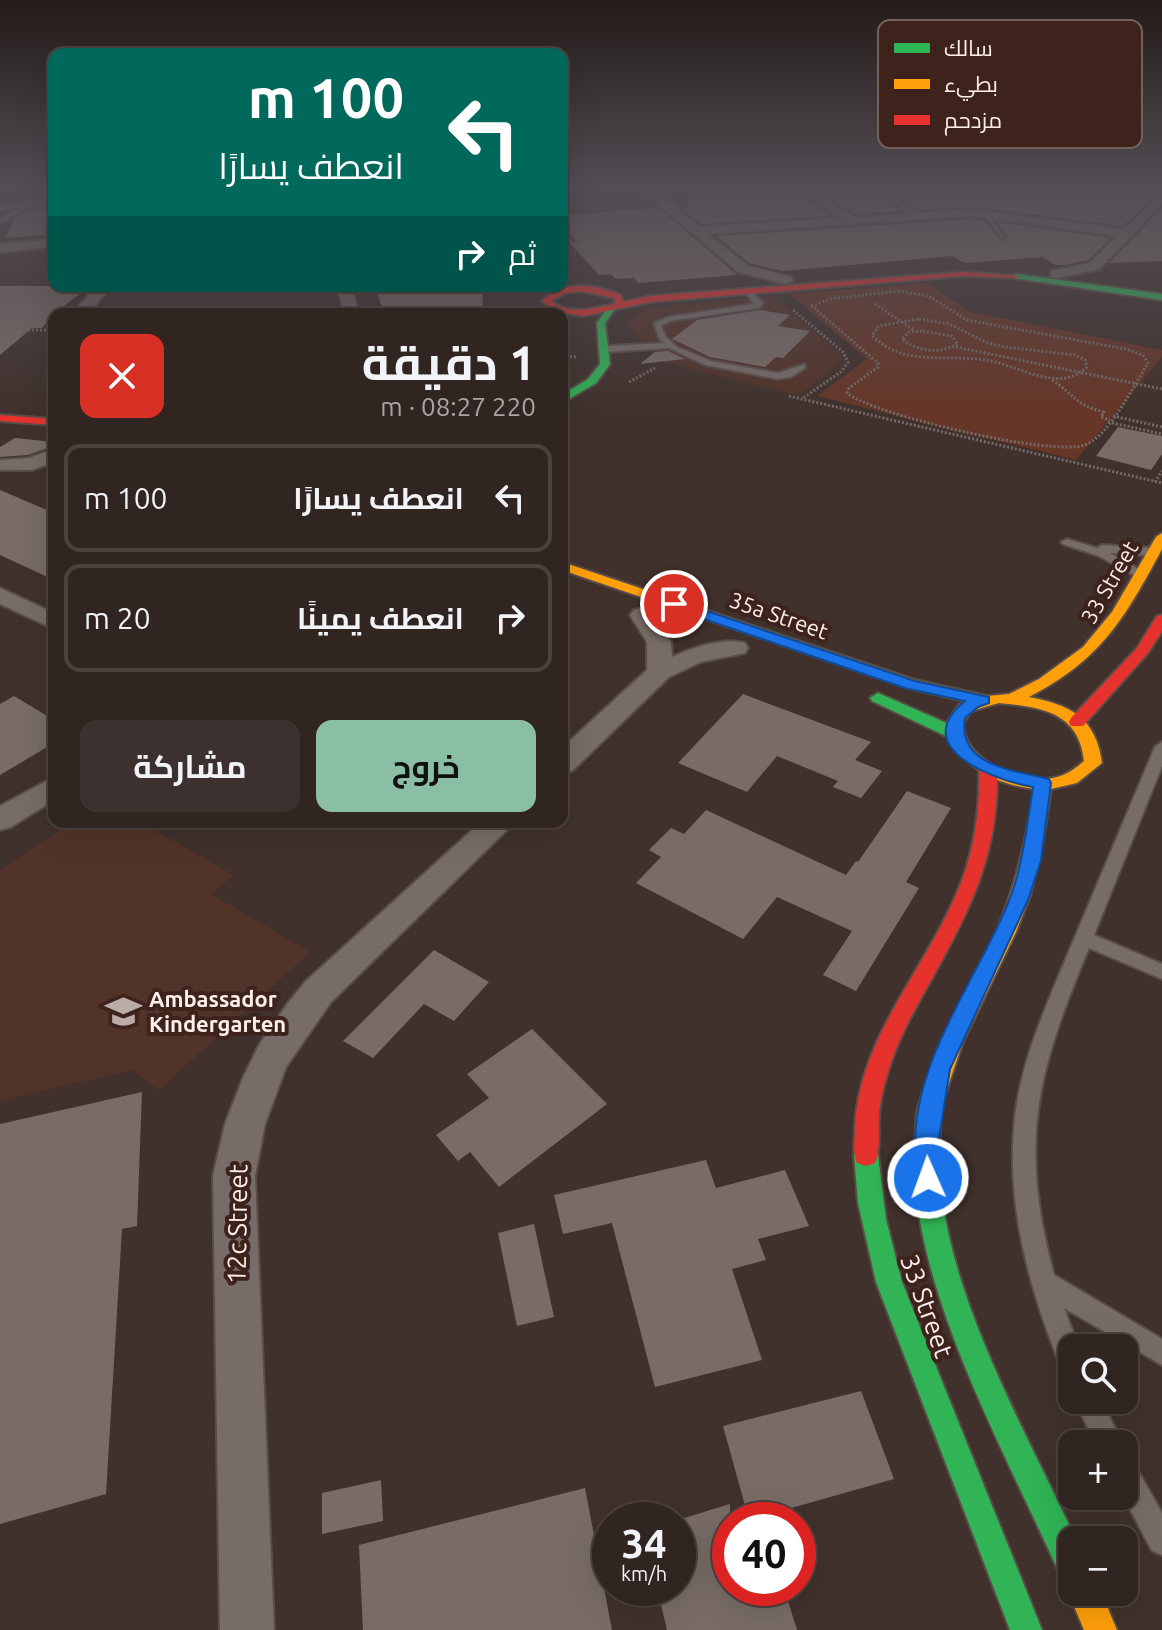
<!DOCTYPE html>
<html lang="ar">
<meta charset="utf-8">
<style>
:root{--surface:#302521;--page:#3c312e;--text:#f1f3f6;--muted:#a8a5a5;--line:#4b423f;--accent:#8abfa5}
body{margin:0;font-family:Ubuntu,Cairo,sans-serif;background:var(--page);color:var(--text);direction:rtl;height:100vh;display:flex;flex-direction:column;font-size:30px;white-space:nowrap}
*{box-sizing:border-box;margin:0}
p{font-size:26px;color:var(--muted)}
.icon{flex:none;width:44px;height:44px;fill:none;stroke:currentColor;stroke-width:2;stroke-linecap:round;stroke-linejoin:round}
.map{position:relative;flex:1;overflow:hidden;direction:ltr}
.side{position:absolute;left:48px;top:308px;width:520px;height:520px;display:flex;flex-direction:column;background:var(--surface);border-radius:16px;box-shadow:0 8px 32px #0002,0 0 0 2px var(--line);direction:rtl}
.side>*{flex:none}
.hud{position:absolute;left:48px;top:48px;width:520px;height:244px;border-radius:16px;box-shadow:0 8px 32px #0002,0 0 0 2px var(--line);direction:rtl;background:#00695c;color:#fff;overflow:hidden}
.buttons{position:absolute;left:1058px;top:1334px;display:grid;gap:16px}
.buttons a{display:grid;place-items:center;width:80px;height:80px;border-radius:16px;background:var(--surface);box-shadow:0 8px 32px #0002,0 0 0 2px var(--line);font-size:40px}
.speed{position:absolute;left:592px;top:1502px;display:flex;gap:16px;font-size:40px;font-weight:700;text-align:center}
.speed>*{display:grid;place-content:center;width:104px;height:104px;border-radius:50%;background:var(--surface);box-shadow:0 8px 32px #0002,0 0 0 2px var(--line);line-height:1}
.speed small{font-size:20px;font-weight:400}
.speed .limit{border:12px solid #d22;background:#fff;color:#111}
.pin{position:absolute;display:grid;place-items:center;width:68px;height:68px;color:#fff;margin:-34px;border:4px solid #fff;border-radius:50%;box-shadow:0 2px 8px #0007}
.me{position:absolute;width:88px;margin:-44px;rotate:358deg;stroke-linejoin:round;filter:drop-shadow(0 0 6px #0008)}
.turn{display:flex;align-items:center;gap:28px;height:168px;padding:0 32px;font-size:36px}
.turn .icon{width:104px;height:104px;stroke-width:2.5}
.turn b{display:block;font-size:56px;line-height:68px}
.then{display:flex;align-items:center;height:76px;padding:0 32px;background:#0003;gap:16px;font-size:30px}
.round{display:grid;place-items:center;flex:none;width:84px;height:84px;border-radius:16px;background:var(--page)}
.headline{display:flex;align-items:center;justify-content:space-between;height:136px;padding:0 32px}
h1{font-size:48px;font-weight:700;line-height:60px}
.primary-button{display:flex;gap:16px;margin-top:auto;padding:16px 32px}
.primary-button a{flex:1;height:92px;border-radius:16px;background:var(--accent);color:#111;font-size:32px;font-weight:700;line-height:92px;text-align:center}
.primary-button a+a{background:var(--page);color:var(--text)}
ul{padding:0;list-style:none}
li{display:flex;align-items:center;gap:24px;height:108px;margin:0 16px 12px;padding:0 16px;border:4px solid var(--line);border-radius:16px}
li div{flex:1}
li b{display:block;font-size:30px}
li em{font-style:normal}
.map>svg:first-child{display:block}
.built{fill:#523329}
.green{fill:#663627}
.building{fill:#796c67}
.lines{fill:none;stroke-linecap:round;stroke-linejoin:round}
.lane-casing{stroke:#594d48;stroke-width:4}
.street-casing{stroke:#594d48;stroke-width:4}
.fast-casing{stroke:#594d48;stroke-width:4}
.slow-casing{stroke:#594d48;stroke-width:4}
.jam-casing{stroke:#594d48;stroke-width:4}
.path-far1{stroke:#756a67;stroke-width:2;stroke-dasharray:2 2;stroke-linecap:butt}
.path{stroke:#756a67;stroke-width:3;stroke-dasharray:2 2;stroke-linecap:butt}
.lane{fill:#776c68;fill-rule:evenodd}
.street{fill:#776c68;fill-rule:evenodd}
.fast{fill:#30b455;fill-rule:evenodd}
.slow{fill:#ff9f0a;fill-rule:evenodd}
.jam{fill:#e5322d;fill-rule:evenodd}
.route{fill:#1a73e8;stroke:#114b97;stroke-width:2}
.labels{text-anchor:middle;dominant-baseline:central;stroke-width:8;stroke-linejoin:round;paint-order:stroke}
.street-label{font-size:22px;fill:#fdefea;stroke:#3d231b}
.poi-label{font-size:22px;font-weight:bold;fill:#fdefea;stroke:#3d231b;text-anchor:start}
.near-street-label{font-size:26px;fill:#fdefea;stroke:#3d231b}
.key{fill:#3d231b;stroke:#776059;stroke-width:2}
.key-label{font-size:22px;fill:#fdefea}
</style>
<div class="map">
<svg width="1162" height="1630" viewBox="0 0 1162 1630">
<rect width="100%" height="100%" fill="#40312c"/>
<!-- built -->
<g class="built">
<polygon points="774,296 845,358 799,396 657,360 626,323 649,308"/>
<polygon points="71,822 140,822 234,875 211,894 310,952 159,1090 132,1070 0,1101 0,870"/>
</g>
<!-- green -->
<polygon class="green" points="927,283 971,312 1162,350 1162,357 1076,460 817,396 867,359 790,294"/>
<!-- building -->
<g class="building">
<polygon points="754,189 792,189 831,216 701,224 680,207 690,207 685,203 691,202 685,193"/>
<polygon points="814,189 864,189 902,211 856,214"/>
<polygon points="881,189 1120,189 1158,194 1123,226 973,207 920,210"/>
<polygon points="659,208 736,274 738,275 638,283 634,278 616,279 611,274 599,275 569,242 578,242 562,225 562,215"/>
<polygon points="1162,208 1162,261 1109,263"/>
<polygon points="54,209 54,234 6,238 14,219 27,210"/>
<polygon points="973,219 985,221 1001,241 1008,238 997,222 1111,238 1089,260 1065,265 1055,265 1043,257 965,263 952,256 782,271 749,263 716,236"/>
<polygon points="0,286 77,286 71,291 83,291 54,314 42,328 32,328 0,355"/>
<polygon points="374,286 482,286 483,306 385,314"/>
<polygon points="760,310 790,315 778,326 810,331 783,358 776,357 765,367 710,357 672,339 697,320"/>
<polygon points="668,351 685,359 640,364 655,352"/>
<polygon points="1118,427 1162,436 1162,454 1151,470 1096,456"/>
<polygon points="15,438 54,442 54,446 28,455 0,457 0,447"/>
<polygon points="0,490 54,513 54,580 0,555"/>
<polygon points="743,694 871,742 855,760 882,771 861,798 833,787 838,781 777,756 747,792 678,763"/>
<polygon points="14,696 54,720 54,743 0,775 0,704"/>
<polygon points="907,791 951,808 906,882 919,888 856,991 823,975 852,931 777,897 743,939 636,883 661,857 649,850 671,828 684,834 706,810 846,875 856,861 858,862"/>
<polygon points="434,950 489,982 454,1021 424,1004 373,1058 343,1041"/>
<polygon points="532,1029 607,1104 499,1187 470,1152 458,1161 436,1135 489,1098 467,1074"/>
<polygon points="142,1092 137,1226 122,1229 106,1494 0,1524 0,1124"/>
<polygon points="706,1160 716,1188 785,1170 809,1226 758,1239 766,1260 732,1269 762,1360 655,1387 612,1223 563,1234 554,1195"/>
<polygon points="534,1224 554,1317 517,1326 498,1233"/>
<polygon points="861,1391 894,1479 749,1520 723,1426"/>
<polygon points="381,1480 383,1521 322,1534 322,1493"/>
<polygon points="585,1488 612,1630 363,1630 359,1545"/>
<polygon points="730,1504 730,1588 784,1588 797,1630 667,1630 657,1588 678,1588 678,1520"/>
</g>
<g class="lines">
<defs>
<g id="lane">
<polygon points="867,189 875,189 923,215 918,216"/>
<polygon points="25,204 30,205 0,224 0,219"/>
<polygon points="983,213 987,213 1005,238 1001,238"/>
<polygon points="748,288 763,303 759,308 670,321 661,326 666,337 677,347 711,361 778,373 805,364 805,368 791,377 778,379 705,365 669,348 607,352 603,349 607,346 664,343 659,338 654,323 668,317 754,304 744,290"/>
<polygon points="1067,539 1097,548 1102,545 1154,548 1160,552 1154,556 1110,553 1144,572 1144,578 1140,579 1099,556 1063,544 1061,542"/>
<path d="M1162,742V766L1094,935L1162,964V979L1089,948C1037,1072 1018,1141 1054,1275L1162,1339V1365L1064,1308L1079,1348H1072V1375L1063,1372C1030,1292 1005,1204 1015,1117C1022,1056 1049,1000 1072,944C1100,878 1127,813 1155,747Z"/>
<polygon points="1074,1400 1101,1400 1123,1444 1096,1444"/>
<polygon points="1124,1458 1133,1462 1162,1513 1162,1555 1152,1551 1123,1496"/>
</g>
<g id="street">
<polygon points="641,189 653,189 700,227 840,218 795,189 808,189 855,217 973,210 1124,229 1162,195 1162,204 1099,269 1056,278 1051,277 1051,271 1090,263 1117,236 973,216 708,234 748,266 791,277 793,280 786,284 738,272"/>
<polygon points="54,200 54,206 0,209 0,203"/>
<polygon points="54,239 54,247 0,252 0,244"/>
<polygon points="97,286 112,286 87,314 72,314"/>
<polygon points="337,286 351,286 359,314 345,314"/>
<polygon points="54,449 54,462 32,470 0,470 0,460 29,458"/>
<polygon points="0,588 54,613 54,629 0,604"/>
<path d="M642,608L650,610L671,642L672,657C692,648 723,637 745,643L748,648L745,653L701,662L669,677L572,771L562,773V748L647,670V642L630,615L634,610Z"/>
<polygon points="54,777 54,800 11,827 0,830 0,806"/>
<polygon points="481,822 515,822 331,1002 286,1067 265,1124 255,1176 274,1630 220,1630 213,1176 225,1124 243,1078 259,1045 288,1003 305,982"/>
</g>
<g id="fast">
<polygon points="1016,274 1162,294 1162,300 1013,278"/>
<polygon points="608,307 615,309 605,323 610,364 596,383 562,403 562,395 588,379 600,364 597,323"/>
<polygon points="878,693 960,729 962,733 960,737 948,737 872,701 870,698"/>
<path d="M929,1102L937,1105L941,1112C939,1139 938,1165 941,1192C956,1312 1026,1431 1076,1540H1072V1582L1061,1577C1010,1462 928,1316 916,1191C913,1165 915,1138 917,1112L921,1105Z"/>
<polygon points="866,1144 875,1147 878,1155 886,1219 902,1282 1042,1630 1010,1630 876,1282 858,1203 854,1155 857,1147"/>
</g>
<g id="slow">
<path d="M1162,533V549C1125,618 1101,660 1029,697C1070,705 1096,717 1102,763L1077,783L1051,789L1043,840L1030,896L1016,932L963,1042L937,1119L929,1122L921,1119L917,1112C934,1047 969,992 996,932C1016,886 1027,838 1034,789C993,784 957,765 946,724L959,705L969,702L905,687L562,570V562L915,680L987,696L1009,694L1039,679L1083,647L1112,612L1156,537ZM999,703C1041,707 1079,712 1084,761C1078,766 1071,772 1063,775C1034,787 984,770 968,742C965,737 964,730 962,724L971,711Z"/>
<polygon points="1072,1582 1072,1592 1101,1592 1117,1630 1084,1630 1068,1592"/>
</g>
<g id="jam">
<path d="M963,272L1020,276L1016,278L963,276L650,302L584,316L553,311L542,301C564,280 595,284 621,295L623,302L650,296ZM581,291L614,298L615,304C594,308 570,316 551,301L565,293Z"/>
<polygon points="0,415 54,419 54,425 0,421"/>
<polygon points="1162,615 1162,631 1148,653 1083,726 1071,726 1069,722 1071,718 1137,648 1157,616"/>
<path d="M988,764L997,770C999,849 973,905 935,973C918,1004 898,1037 888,1072C884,1085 880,1101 879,1114C878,1130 881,1148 875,1163L866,1166L857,1163C852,1152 855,1139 855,1127C859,1039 923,972 956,895C974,854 980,814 979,770Z"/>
</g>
</defs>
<!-- lane casing -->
<use href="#lane" class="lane-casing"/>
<!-- street casing -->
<use href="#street" class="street-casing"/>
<!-- fast casing -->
<use href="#fast" class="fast-casing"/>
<!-- slow casing -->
<use href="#slow" class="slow-casing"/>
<!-- jam casing -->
<use href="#jam" class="jam-casing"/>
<!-- path-far1 -->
<g class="path-far1">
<polyline points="562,241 669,233"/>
<polyline points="562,257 569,266 566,266"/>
</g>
<!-- path -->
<g class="path">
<path d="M898,291L929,296L967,320L1125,349L1143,355L1148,363C1134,385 1110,435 1085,445C1053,457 873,415 847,393L849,388L878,367V363L812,306L830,299Z"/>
<polyline points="875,304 914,330"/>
<polyline points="793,310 843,352 848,362 842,371 803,398"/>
<path d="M919,319L949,324L988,343L1005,347L1075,355L1085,360L1087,367C1059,395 1017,364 985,360C947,354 901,367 872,335L879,326Z"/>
<polyline points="0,330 54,330"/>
<path d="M923,331L952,336L958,344C940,354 918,352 902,339L909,332Z"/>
<polyline points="956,347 1162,389"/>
<polyline points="562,356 577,357"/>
<path d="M1052,380C1075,395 1075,405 1104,412L1101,417L1110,420"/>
<polyline points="629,382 655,368"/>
<polyline points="789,396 1162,483"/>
<polyline points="1113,416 1162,427"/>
<polyline points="1108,422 1162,434"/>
<polyline points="1155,482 1162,471"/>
</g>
<!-- lane -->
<use href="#lane" class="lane"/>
<!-- street -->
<use href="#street" class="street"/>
<!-- fast -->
<use href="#fast" class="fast"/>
<!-- slow -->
<use href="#slow" class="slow"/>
<!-- jam -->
<use href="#jam" class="jam"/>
</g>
<!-- sky -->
<linearGradient id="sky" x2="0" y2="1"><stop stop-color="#231b18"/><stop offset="0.45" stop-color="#534e56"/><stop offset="1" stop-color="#534e56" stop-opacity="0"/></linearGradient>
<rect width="1162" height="417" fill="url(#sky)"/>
<!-- route -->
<path class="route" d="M674,600L915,681L989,697V703L978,707L965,718C957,767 1015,770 1049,779L1051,783L1041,860L1028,900L950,1069L939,1138L941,1178L937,1186L928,1189L920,1186C915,1175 916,1163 915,1150C913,1059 976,982 1009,901C1023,865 1027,825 1033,787C994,780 907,748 965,701L905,688L669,607V601Z"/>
<!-- icons -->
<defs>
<symbol id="school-bare" viewBox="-9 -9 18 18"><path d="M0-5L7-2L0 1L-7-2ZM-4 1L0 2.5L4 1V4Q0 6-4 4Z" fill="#bbaca8" stroke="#3d231b" stroke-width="2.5" paint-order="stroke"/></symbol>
</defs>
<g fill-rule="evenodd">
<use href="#school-bare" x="98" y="986" width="51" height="51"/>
</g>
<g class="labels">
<!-- street labels -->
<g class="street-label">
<text transform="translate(1109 582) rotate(-60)">33 Street</text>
<text transform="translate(779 615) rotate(19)">35a Street</text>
</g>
<!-- poi labels -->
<g class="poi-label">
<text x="149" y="998">Ambassador<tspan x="149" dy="25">Kindergarten</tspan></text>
</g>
<!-- near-street labels -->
<g class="near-street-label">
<text transform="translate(237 1224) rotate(-89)">12c Street</text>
<text transform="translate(927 1306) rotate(70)">33 Street</text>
</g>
</g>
<!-- legend -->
<rect x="878" y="20" width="264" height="128" rx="12" class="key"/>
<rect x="894" y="43" width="36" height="10" fill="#30b455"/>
<rect x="894" y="79" width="36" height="10" fill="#ff9f0a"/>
<rect x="894" y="115" width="36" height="10" fill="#e5322d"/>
<g class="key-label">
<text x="944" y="56">سالك</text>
<text x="944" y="92">بطيء</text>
<text x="944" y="128">مزدحم</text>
</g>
</svg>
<div class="buttons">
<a><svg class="icon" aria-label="search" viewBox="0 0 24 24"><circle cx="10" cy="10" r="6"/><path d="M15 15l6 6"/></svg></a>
<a>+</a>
<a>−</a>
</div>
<div class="speed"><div>34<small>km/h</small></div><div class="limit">40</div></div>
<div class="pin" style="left:674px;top:604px;background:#d93025"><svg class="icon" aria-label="arrive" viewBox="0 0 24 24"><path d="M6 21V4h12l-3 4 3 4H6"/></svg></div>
<svg class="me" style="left:928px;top:1178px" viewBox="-20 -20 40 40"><circle r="17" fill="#1a73e8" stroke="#fff" stroke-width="3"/><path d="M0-11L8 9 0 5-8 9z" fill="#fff"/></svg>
<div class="hud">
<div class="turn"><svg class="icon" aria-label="left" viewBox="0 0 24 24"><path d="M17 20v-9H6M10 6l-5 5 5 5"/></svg><div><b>100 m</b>انعطف يسارًا</div></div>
<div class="then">ثم<svg class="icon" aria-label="right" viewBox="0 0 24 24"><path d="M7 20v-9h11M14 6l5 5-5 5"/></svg></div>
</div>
<section class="side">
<div class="headline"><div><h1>1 دقيقة</h1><p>220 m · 08:27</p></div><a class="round" style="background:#d93025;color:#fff"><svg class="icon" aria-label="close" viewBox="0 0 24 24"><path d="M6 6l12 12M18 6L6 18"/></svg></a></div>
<ul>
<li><svg class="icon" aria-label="left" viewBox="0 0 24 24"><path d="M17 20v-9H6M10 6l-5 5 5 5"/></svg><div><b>انعطف يسارًا</b></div><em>100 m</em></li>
<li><svg class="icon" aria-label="right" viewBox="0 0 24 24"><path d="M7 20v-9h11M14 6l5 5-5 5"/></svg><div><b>انعطف يمينًا</b></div><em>20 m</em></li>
</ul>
<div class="primary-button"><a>خروج</a><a>مشاركة</a></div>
</section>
</div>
